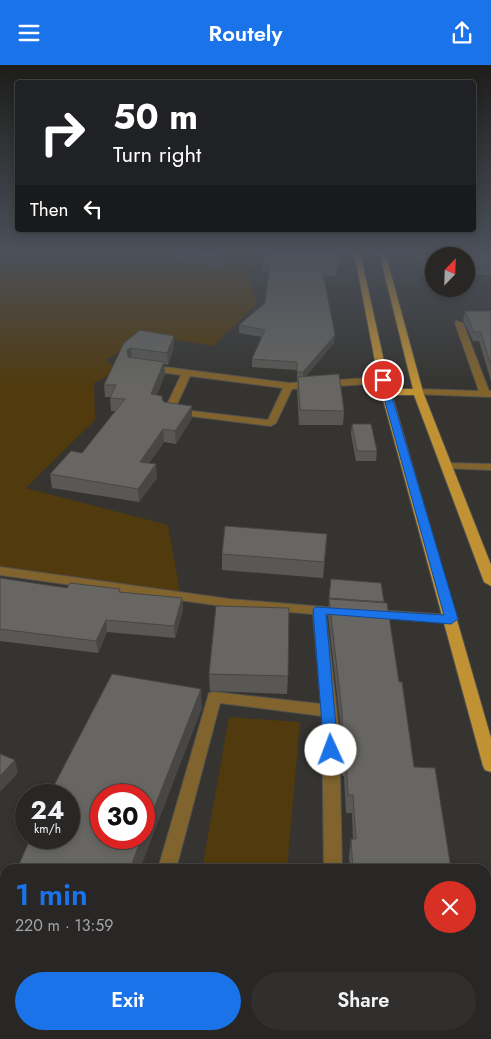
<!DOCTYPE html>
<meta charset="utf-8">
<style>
:root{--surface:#282725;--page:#302f2d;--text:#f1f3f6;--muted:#a5a5a7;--line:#444442;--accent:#1a73e8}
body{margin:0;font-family:Jost,sans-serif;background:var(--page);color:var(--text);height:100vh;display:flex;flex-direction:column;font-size:19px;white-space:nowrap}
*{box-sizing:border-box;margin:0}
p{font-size:16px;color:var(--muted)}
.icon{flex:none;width:28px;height:28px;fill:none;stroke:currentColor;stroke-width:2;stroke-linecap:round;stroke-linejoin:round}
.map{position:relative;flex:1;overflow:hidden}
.details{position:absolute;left:0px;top:799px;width:491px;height:176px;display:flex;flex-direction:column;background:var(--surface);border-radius:15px 15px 0 0;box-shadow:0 2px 8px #0003,0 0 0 1px var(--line)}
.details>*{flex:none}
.guide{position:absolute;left:15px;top:15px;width:461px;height:152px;border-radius:5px;box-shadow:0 2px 8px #0003,0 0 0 1px var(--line);background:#202124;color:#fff;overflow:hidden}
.needle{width:32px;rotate:23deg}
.controls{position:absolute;left:425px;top:182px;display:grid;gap:10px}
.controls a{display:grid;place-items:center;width:50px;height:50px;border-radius:50%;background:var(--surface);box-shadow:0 2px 8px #0003,0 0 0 1px var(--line);font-size:25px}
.speed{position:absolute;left:15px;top:719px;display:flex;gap:10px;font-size:25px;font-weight:700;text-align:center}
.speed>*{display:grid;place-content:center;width:65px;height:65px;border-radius:50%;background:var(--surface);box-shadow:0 2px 8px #0003,0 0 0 1px var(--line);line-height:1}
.speed small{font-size:12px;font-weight:400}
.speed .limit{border:8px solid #d22;background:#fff;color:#111}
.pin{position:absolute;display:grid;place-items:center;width:42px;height:42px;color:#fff;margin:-21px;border:2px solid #fff;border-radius:50%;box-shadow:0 1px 5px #0007}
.me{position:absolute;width:55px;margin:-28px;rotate:358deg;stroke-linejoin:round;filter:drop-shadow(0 0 4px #0008)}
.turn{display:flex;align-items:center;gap:18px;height:105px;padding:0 15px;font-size:22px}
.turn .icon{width:65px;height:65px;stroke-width:2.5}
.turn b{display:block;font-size:35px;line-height:42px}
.then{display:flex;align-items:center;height:48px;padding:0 15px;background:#0003;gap:10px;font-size:19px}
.round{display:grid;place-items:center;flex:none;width:52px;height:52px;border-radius:26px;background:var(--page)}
.headline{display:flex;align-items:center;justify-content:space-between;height:85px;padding:0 15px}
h1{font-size:30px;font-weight:600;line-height:38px;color:var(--accent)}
.primary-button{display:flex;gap:10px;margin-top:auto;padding:10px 15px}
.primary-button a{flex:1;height:58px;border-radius:30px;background:var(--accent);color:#fff;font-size:20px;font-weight:600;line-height:58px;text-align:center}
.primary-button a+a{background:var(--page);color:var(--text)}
header{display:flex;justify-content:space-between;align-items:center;height:65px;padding:0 15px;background:var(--accent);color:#fff;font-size:22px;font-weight:600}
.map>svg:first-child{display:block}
.green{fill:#503a0e}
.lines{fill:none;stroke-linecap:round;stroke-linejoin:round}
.minor-casing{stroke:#52514e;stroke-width:2}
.major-casing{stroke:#52514e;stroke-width:2}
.minor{fill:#80632d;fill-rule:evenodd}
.major{fill:#c19234;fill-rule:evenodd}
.wall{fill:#595854}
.shaded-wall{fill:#484745}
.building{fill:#676662;stroke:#484745}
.route{fill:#1a73e8;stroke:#114b97}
</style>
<header><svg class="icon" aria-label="menu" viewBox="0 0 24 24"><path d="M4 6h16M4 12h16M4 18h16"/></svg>Routely<svg class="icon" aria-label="share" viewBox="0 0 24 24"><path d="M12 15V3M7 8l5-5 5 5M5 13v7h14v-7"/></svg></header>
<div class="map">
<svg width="491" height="974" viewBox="0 0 491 974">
<rect width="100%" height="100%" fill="#353431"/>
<!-- green -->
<g class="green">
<polygon points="0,187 263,187 249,208 256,240 213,281 146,270 106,295 119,305 94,318 95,355 26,423 168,460 180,527 0,504"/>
<polygon points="229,652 300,657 287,804 202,804"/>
</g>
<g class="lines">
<defs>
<g id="minor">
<polygon points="456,256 463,258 489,326 491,326 491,332 415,329 413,327 418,324 479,326 455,258"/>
<path d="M149,300L289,318L383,312L388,315L383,318L292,324L276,358L271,361L165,348L164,346L181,310L146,305V301ZM190,311L283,323L268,355L175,344Z"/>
<polygon points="447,398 491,399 491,405 443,403 442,401"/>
<polygon points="0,502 229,534 349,544 351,547 349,550 326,550 339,665 342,804 324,804 322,651 220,638 176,804 158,804 209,628 214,627 321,639 313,549 229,542 0,510"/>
<polygon points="374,545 451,550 456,551 458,554 456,557 451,558 369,552 367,549 369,546"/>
<rect x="325" y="970" width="22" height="4"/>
</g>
<polygon id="major" points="354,187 360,187 390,324 413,324 379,187 385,187 423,327 491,500 491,521 484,517 414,330 392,330 491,673 491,707 485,705 483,701 381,327"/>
</defs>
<!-- minor casing -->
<use href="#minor" class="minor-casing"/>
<!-- major casing -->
<use href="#major" class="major-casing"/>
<!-- minor -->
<use href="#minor" class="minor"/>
<!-- major -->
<use href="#major" class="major"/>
</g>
<!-- wall -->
<g class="wall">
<polygon points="180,187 227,187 223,201 177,197 177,190"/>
<polygon points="342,187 335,211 324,211 334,278 306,311 344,346 343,360 299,360 297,326 298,316 297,316 297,305 252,302 252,294 262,272 239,268 239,260 265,238 269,206 263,206 263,199"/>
<polygon points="416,187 491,187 491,210 466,210 466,191 434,191 434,214 424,214 416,192"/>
<polygon points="465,246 491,246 491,316 479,276 473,276 463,255"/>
<polygon points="124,278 174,282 168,300 164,299 165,309 157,330 164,337 192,353 176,379 164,377 149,398 157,413 139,437 52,423 50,409 82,388 115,346 111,346 110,332 105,332 104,320"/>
<polygon points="352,359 377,386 376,396 356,396 351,369"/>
<polygon points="326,485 323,513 222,505 222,489"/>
<polygon points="0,513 67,523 182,533 183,545 175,573 107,567 98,588 0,576"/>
<polygon points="329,533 384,537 414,702 451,804 350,804 349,792 351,774 353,774 352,748 346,748 344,711 342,711 341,665 328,551"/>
<polygon points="209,609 288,611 287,629 210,626"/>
<polygon points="5,829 5,922 0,921 0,839"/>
<polygon points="230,970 282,970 281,974 248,974"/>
<rect x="359" y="970" width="118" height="4"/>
</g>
<!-- shaded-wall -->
<g class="shaded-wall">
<polygon points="225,187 227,187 223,201 223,194"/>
<polygon points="340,187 342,187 335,211 336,204"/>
<polygon points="335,270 334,278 303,315 303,307"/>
<polygon points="174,271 174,282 168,300 167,288"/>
<polygon points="131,283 132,295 127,297 127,285"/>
<polygon points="164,297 165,309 152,342 151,329"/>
<polygon points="192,341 192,353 176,379 175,366"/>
<polygon points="163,364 164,377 141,410 140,397"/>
<polygon points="156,399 157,413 139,437 138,424"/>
<polygon points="327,469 326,485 323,513 324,497"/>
<polygon points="182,533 183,545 175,573 174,561"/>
<polygon points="106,555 107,567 98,588 96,576"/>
<polygon points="201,624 202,643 140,804 130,804 142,772 144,772 144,769"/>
<polygon points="15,695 18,708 0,727 0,711"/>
</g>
<!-- building -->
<g class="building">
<polygon points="180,187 225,187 223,194 177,190"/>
<polygon points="268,187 340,187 336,204 322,203 335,270 303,307 297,307 297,297 252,294 265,265 239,260 265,238 270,200 263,199"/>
<polygon points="418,187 491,187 491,201 466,201 466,191 434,191 434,205 425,205"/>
<polygon points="465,246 491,246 491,301 481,267 474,267"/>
<polygon points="140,265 174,271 167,288 131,283 127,285 128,292 164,297 151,329 162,331 162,334 164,337 192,341 175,366 163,364 140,397 156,399 138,424 50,409 71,386 82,388 125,334 110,333 116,320 104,320 124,278"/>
<polygon points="339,309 344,346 300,345 298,312"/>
<polygon points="352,359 371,359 377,386 357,386"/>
<polygon points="225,461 327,469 324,497 222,489"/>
<polygon points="0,513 67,523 70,518 120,524 119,527 182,533 174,561 106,555 96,576 0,564"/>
<polygon points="331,514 381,518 384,537 329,533"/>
<polygon points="329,534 387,538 399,617 402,617 414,702 435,703 451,804 353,804 351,774 356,774 353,730 348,730 346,693 343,693 342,647"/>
<polygon points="216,541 289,543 288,611 209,609"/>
<polygon points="112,609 201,624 144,769 144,730 101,730 101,772 142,772 130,804 17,804 31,772 69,772 69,730 49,730"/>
<polygon points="0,689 15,695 0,711"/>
<polygon points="5,829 5,904 0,903 0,839"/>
<polygon points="362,970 402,970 402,972 362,971"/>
<rect x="443" y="970" width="34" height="4"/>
</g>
<!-- sky -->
<linearGradient id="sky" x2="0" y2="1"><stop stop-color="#1d1d1b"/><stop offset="0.58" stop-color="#4b505a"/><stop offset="1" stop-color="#4b505a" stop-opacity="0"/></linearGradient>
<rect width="491" height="323" fill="url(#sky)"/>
<!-- route -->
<polygon class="route" points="383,312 387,315 458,554 451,559 326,549 338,685 336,689 331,691 326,689 324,685 313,545 315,542 444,550 379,315"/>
</svg>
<div class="controls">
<a><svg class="needle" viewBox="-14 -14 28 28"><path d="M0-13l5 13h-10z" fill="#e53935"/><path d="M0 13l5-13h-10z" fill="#a5a5a7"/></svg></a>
</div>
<div class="speed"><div>24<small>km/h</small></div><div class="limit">30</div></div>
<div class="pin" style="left:383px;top:315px;background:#d93025"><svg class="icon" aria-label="arrive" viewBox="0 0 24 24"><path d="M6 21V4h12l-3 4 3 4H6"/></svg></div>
<svg class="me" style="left:331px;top:685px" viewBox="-20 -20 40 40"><circle r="19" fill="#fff"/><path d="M0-13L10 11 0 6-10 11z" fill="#1a73e8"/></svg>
<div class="guide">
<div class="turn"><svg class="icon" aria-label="right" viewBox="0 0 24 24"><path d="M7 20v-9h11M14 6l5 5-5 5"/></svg><div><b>50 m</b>Turn right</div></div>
<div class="then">Then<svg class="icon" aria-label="left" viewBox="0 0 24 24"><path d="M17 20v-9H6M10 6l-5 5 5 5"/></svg></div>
</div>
<section class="details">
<div class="headline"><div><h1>1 min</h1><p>220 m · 13:59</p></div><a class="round" style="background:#d93025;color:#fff"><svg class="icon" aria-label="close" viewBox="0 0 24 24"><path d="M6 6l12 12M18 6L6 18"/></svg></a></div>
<div class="primary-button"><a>Exit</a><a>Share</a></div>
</section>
</div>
